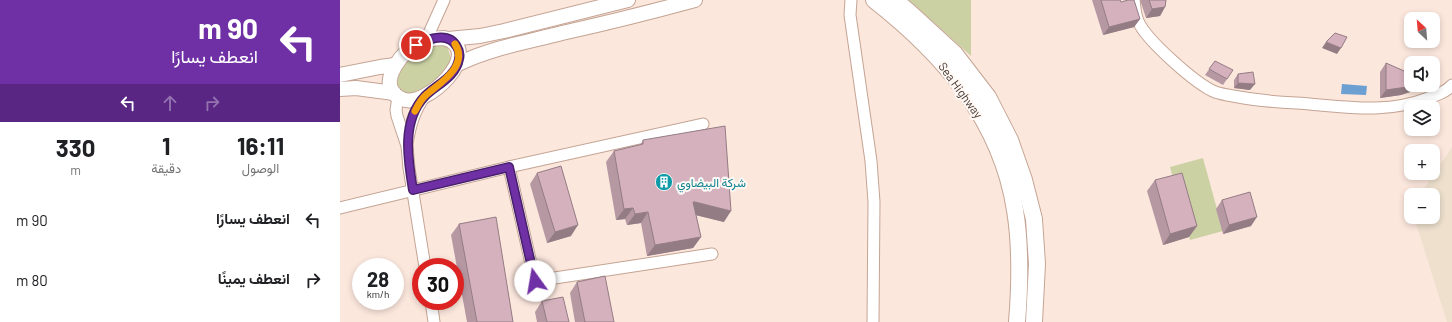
<!DOCTYPE html>
<html lang="ar">
<meta charset="utf-8">
<style>
:root{--surface:#fff;--page:#f2f2f2;--text:#202124;--muted:#757577}
body{margin:0;font-family:Barlow,Vazirmatn,sans-serif;background:var(--page);color:var(--text);direction:rtl;height:100vh;display:flex;flex-direction:column;font-size:15px;white-space:nowrap}
*{box-sizing:border-box;margin:0}
p{font-size:13px;color:var(--muted)}
.icon{flex:none;width:22px;height:22px;fill:none;stroke:currentColor;stroke-width:2;stroke-linecap:round;stroke-linejoin:round}
.map{position:relative;flex:1;overflow:hidden;direction:ltr}
.panel{display:flex;flex-direction:column;background:var(--surface);width:340px}
.panel>*{flex:none}
.guide{background:#7030a5;color:#fff;overflow:hidden}
.needle{width:26px;rotate:334deg}
.tools{position:absolute;left:1064px;top:12px;display:grid;gap:8px}
.tools a{display:grid;place-items:center;width:36px;height:36px;border-radius:8px;background:var(--surface);box-shadow:0 2px 6px #0003;font-size:20px}
.speed{position:absolute;left:12px;top:258px;display:flex;gap:8px;font-size:20px;font-weight:700;text-align:center}
.speed>*{display:grid;place-content:center;width:52px;height:52px;border-radius:50%;background:var(--surface);box-shadow:0 2px 6px #0003;line-height:1}
.speed small{font-size:10px;font-weight:400}
.speed .limit{border:6px solid #d22;background:#fff;color:#111}
.pin{position:absolute;display:grid;place-items:center;width:34px;height:34px;color:#fff;margin:-17px;border:2px solid #fff;border-radius:50%;box-shadow:0 1px 4px #0007}
.me{position:absolute;width:44px;margin:-22px;rotate:347deg;stroke-linejoin:round;filter:drop-shadow(0 0 3px #0008)}
.turn{display:flex;align-items:center;gap:14px;height:84px;padding:0 16px;font-size:18px}
.turn .icon{width:52px;height:52px;stroke-width:2.5}
.turn b{display:block;font-size:28px;line-height:34px}
.lanes{display:flex;align-items:center;height:38px;padding:0 16px;background:#0003;justify-content:center;gap:20px;direction:ltr}
.lanes .off{opacity:.35}
.eta{display:flex;justify-content:space-evenly;align-items:center;height:68px;text-align:center}
.eta b{font-size:24px;font-weight:700;line-height:28px}
ul{padding:0;list-style:none}
li{display:flex;align-items:center;gap:12px;height:60px;padding:0 16px}
li div{flex:1}
li b{display:block;font-size:15px}
li em{font-style:normal}
main{display:flex;flex:1;min-height:0}
.map>svg:first-child{display:block}
.commercial{fill:#eee0cd}
.green{fill:#ccd1a4}
.water{fill:#6c9fd2}
.lines{fill:none;stroke-linecap:round;stroke-linejoin:round}
.minor-casing{stroke:#c4a494;stroke-width:13}
.major-casing{stroke:#c4a494;stroke-width:16}
.highway-casing{stroke:#c4a494;stroke-width:18}
.minor{stroke:#fff;stroke-width:11}
.major{stroke:#fff;stroke-width:14}
.highway{stroke:#fff;stroke-width:16}
.wall{fill:#b698a3}
.shaded-wall{fill:#947c84}
.building{fill:#d4b1bd;stroke:#947c84}
.route-casing{stroke:#491f6b;stroke-width:10}
.route{stroke:#7030a5;stroke-width:7}
.slow{stroke:#f59e0b;stroke-width:7}
.labels{text-anchor:middle;dominant-baseline:central;stroke-width:4;stroke-linejoin:round;paint-order:stroke}
.street-label{font-size:12px;fill:#43362f;stroke:#fff8f4}
.culture-label{font-size:12px;fill:#0d838f;stroke:#fff8f4;text-anchor:start}
</style>
<main>
<div class="map">
<svg width="1112" height="322" viewBox="0 0 1112 322">
<rect width="100%" height="100%" fill="#fce7dd"/>
<!-- commercial -->
<polygon class="commercial" points="1112,147 1112,322 1107,322 1074,217 1093,217 1093,195 1080,195"/>
<!-- green -->
<g class="green">
<polygon points="569,0 631,0 631,56 570,1"/>
<polygon points="97,41 108,48 111,59 108,66 96,84 76,96 65,95 57,87 55,77 59,66 77,50"/>
<polygon points="863,158 883,231 850,240 830,167"/>
</g>
<!-- water -->
<polygon class="water" points="1002,84 1027,86 1026,95 1001,94"/>
<g class="lines">
<defs>
<g id="minor">
<polyline points="511,0 510,15 531,161 534,202 533,322"/>
<path d="M794,0C795,7 795,14 798,21C806,40 856,84 875,92C881,94 887,95 893,96C914,100 935,102 956,103C1002,106 1045,115 1088,98C1097,95 1106,92 1112,85"/>
<polyline points="86,40 104,0"/>
<polyline points="58,97 56,110 57,116 67,146 69,168 85,267"/>
<path d="M67,144C70,126 74,111 85,96"/>
<polyline points="169,167 195,281 372,254"/>
<polyline points="0,208 169,167 363,124"/>
<polyline points="91,301 94,322"/>
</g>
<g id="major">
<path d="M104,38C147,50 86,110 62,99C36,88 57,58 72,47C82,41 92,38 104,38Z"/>
<polyline points="108,39 140,36 164,31 288,0"/>
<path d="M118,64C151,48 187,42 222,33C267,23 311,12 355,0"/>
<polyline points="0,75 40,67 55,65"/>
<polyline points="0,89 16,88 54,93"/>
</g>
<g id="highway">
<path d="M534,0C603,54 661,120 675,210C681,247 680,285 677,322"/>
<polyline points="555,0 568,11 615,54 648,97 670,140 684,180 694,219 697,264 694,322"/>
</g>
</defs>
<!-- minor casing -->
<use href="#minor" class="minor-casing"/>
<!-- major casing -->
<use href="#major" class="major-casing"/>
<!-- highway casing -->
<use href="#highway" class="highway-casing"/>
<!-- minor -->
<use href="#minor" class="minor"/>
<!-- major -->
<use href="#major" class="major"/>
<!-- highway -->
<use href="#highway" class="highway"/>
</g>
<!-- wall -->
<g class="wall">
<polygon points="752,0 780,0 781,2 800,19 794,27 763,35"/>
<polygon points="800,0 826,0 825,7 820,16 806,18"/>
<polygon points="875,61 887,79 883,85 865,75"/>
<polygon points="1046,63 1071,85 1080,85 1076,90 1061,95 1040,98 1040,72"/>
<polygon points="898,74 910,90 894,88 894,80"/>
<polygon points="303,140 384,222 356,215 361,237 353,248 307,256 301,223 287,225 285,219 276,220 266,162 274,151 300,145"/>
<polygon points="197,173 231,236 207,243 190,184"/>
<polygon points="815,180 857,226 849,237 823,245 807,191"/>
<polygon points="882,200 911,226 883,234 876,209"/>
<polygon points="119,224 173,322 127,322 111,235"/>
<polygon points="237,282 274,322 235,322 230,293"/>
<polygon points="202,301 229,322 197,322 195,312"/>
</g>
<!-- shaded-wall -->
<g class="shaded-wall">
<polygon points="825,7 820,16 806,18 812,9"/>
<polygon points="800,19 794,27 763,35 769,27"/>
<polygon points="986,42 1001,48 997,54 982,48"/>
<polygon points="898,83 915,84 910,90 894,88"/>
<polygon points="1072,85 1080,85 1076,90 1061,95 1040,98 1046,90"/>
<polygon points="353,202 355,202 391,211 384,222 347,213"/>
<polygon points="293,208 285,219 276,220 284,209"/>
<polygon points="308,212 301,223 287,225 295,214"/>
<polygon points="917,217 911,226 883,234 889,225"/>
<polygon points="238,225 231,236 207,243 215,232"/>
<polygon points="857,226 849,237 823,245 830,234"/>
<polygon points="361,237 353,248 307,256 315,245"/>
</g>
<!-- building -->
<g class="building">
<polygon points="761,0 780,0 781,2 788,0 794,0 800,19 769,27"/>
<polygon points="809,0 826,0 825,7 812,9"/>
<polygon points="995,33 1007,37 1001,48 986,42"/>
<polygon points="875,61 893,70 887,79 869,69"/>
<polygon points="1046,63 1071,74 1071,85 1072,85 1067,87 1046,90"/>
<polygon points="913,72 915,84 898,83 898,74"/>
<polygon points="385,126 391,211 355,202 353,202 361,237 315,245 308,212 295,214 293,208 284,209 274,151 303,144 303,140"/>
<polygon points="221,166 238,225 215,232 197,173"/>
<polygon points="842,173 857,226 830,234 815,180"/>
<polygon points="910,192 917,217 889,225 882,200"/>
<polygon points="156,217 173,322 137,322 119,224"/>
<polygon points="265,276 274,322 245,322 237,282"/>
<polygon points="223,297 229,322 207,322 202,301"/>
</g>
<g class="lines">
<defs>
<path id="route" d="M76,45C88,39 109,31 117,47C119,50 120,55 119,59C116,77 96,85 85,96C61,121 68,160 73,190L169,167L195,281"/>
</defs>
<!-- route casing -->
<use href="#route" class="route-casing"/>
<!-- route -->
<use href="#route" class="route"/>
<!-- slow -->
<path class="slow" d="M75,111C78,105 81,99 86,95C100,83 129,66 115,44"/>
</g>
<!-- icons -->
<defs>
<symbol id="building-disc" viewBox="-11 -11 22 22"><circle r="9.5" fill="#0f9aa8" stroke="#fff8f4"/><path d="M-4-6H4V6H1V3H-1V6H-4ZM-2.5-4.3h1.7v1.8h-1.7ZM.8-4.3h1.7v1.8H.8ZM-2.5-1h1.7V.8h-1.7ZM.8-1h1.7V.8H.8Z" fill="#fff"/></symbol>
</defs>
<g fill-rule="evenodd">
<use href="#building-disc" x="314" y="172" width="20" height="20"/>
</g>
<g class="labels">
<!-- street labels -->
<g class="street-label">
<text transform="translate(621 90) rotate(54)">Sea Highway</text>
</g>
<!-- culture labels -->
<g class="culture-label">
<text x="337" y="182">شركة البيضاوي</text>
</g>
</g>
</svg>
<div class="tools">
<a><svg class="needle" viewBox="-14 -14 28 28"><path d="M0-13l5 13h-10z" fill="#e53935"/><path d="M0 13l5-13h-10z" fill="#757577"/></svg></a>
<a><svg class="icon" aria-label="sound" viewBox="0 0 24 24"><path d="M4 9h4l5-4v14l-5-4H4zM17 9q2 3 0 6"/></svg></a>
<a><svg class="icon" aria-label="layers" viewBox="0 0 24 24"><path d="M12 4l9 5-9 5-9-5zM3 14l9 5 9-5"/></svg></a>
<a>+</a>
<a>−</a>
</div>
<div class="speed"><div>28<small>km/h</small></div><div class="limit">30</div></div>
<div class="pin" style="left:76px;top:45px;background:#d93025"><svg class="icon" aria-label="arrive" viewBox="0 0 24 24"><path d="M6 21V4h12l-3 4 3 4H6"/></svg></div>
<svg class="me" style="left:195px;top:281px" viewBox="-20 -20 40 40"><circle r="19" fill="#fff"/><path d="M0-13L10 11 0 6-10 11z" fill="#7030a5"/></svg>
</div>
<section class="panel">
<div class="guide">
<div class="turn"><svg class="icon" aria-label="left" viewBox="0 0 24 24"><path d="M17 20v-9H6M10 6l-5 5 5 5"/></svg><div><b>90 m</b>انعطف يسارًا</div></div>
<div class="lanes"><svg class="icon" aria-label="left" viewBox="0 0 24 24"><path d="M17 20v-9H6M10 6l-5 5 5 5"/></svg><svg class="icon off" aria-label="ahead" viewBox="0 0 24 24"><path d="M12 20V5M6 11l6-6 6 6"/></svg><svg class="icon off" aria-label="right" viewBox="0 0 24 24"><path d="M7 20v-9h11M14 6l5 5-5 5"/></svg></div>
</div>
<div class="eta">
<div><b>16:11</b><p>الوصول</p></div>
<div><b>1</b><p>دقيقة</p></div>
<div><b>330</b><p>m</p></div>
</div>
<ul>
<li><svg class="icon" aria-label="left" viewBox="0 0 24 24"><path d="M17 20v-9H6M10 6l-5 5 5 5"/></svg><div><b>انعطف يسارًا</b></div><em>90 m</em></li>
<li><svg class="icon" aria-label="right" viewBox="0 0 24 24"><path d="M7 20v-9h11M14 6l5 5-5 5"/></svg><div><b>انعطف يمينًا</b></div><em>80 m</em></li>
</ul>
</section>
</main>
